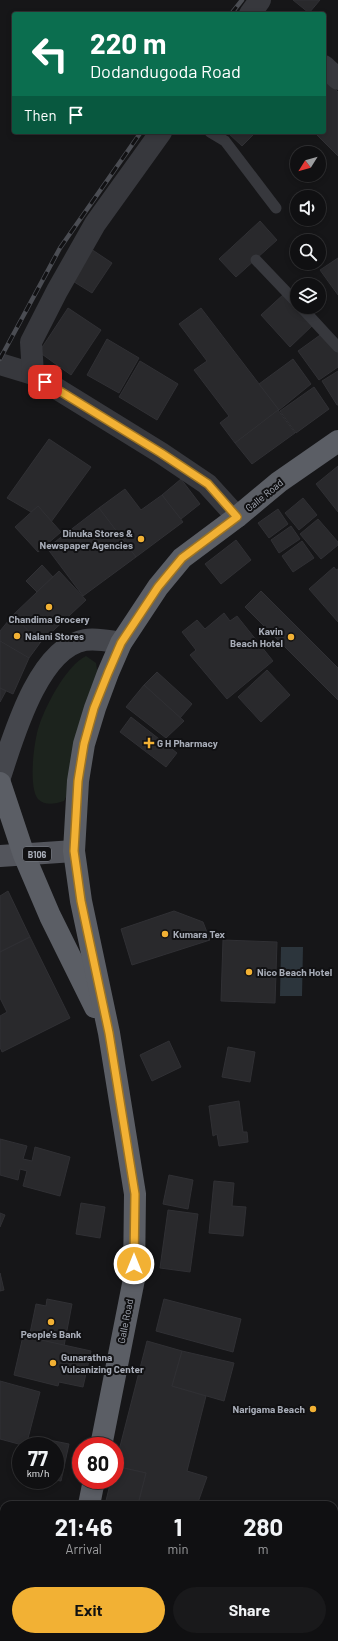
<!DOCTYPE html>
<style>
:root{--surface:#101012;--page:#19191b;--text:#f1f3f6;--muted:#9c9d9f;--line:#303032;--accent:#f2b134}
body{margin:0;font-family:Barlow,sans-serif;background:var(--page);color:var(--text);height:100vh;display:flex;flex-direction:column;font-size:15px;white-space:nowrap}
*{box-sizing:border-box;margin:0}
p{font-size:13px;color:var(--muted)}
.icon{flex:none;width:22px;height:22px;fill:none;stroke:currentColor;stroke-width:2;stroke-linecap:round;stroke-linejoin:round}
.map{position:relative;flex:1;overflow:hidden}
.drawer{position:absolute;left:0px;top:1501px;width:338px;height:140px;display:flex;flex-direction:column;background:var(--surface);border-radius:12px 12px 0 0;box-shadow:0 2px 6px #0003,0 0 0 1px var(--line)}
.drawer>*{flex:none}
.hud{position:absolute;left:12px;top:12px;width:314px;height:122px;border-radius:4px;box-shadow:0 2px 6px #0003,0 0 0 1px var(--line);background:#0b6e4f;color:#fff;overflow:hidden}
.needle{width:26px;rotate:233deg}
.buttons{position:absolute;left:290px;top:146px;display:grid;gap:8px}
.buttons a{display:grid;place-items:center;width:36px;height:36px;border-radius:50%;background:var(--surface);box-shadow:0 2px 6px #0003,0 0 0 1px var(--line);font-size:20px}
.speed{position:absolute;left:12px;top:1437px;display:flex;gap:8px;font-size:20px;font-weight:700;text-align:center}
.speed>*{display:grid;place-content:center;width:52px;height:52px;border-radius:50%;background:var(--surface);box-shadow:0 2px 6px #0003,0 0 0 1px var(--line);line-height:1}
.speed small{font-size:10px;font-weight:400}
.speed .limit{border:6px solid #d22;background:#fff;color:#111}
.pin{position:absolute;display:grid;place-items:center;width:34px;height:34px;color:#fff;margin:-17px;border-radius:8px;box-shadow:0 2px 6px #0006}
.me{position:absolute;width:44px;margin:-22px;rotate:0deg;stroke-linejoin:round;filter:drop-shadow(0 0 3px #0008)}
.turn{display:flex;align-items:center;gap:14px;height:84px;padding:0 12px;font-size:18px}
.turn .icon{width:52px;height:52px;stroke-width:2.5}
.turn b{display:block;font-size:28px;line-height:34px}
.then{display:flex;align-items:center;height:38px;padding:0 12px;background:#0003;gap:8px;font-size:15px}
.eta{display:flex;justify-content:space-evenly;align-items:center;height:68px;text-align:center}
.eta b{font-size:24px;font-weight:700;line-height:28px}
.button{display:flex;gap:8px;margin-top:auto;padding:8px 12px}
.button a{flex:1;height:46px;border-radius:24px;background:var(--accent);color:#111;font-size:16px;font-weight:700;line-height:46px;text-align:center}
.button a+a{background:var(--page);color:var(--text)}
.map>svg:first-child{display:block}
.green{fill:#1c231d}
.water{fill:#2c353c}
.building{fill:#29292c;stroke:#303034}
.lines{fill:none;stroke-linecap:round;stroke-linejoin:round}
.service{stroke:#37383d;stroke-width:11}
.minor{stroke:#37383d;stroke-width:22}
.secondary{stroke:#45474d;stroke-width:22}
.primary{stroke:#53555c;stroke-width:22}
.trunk{stroke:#5b5e65;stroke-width:22}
.rail-casing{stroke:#4a4c52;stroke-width:4.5}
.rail{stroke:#111113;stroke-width:3;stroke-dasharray:9;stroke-linecap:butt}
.route-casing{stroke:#9d7322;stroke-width:10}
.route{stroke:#f2b134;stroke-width:7}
.poi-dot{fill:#f2b134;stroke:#111113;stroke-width:1.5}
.labels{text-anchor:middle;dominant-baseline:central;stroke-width:4;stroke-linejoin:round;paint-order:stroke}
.shield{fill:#111113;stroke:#7b7e86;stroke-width:1}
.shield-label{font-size:9px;font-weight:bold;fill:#a8adb8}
.street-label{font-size:10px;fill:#a8adb8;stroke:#111113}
.poi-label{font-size:10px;font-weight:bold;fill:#a8adb8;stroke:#111113;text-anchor:start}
</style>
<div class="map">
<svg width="338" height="1641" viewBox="0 0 338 1641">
<rect width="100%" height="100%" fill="#161618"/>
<!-- green -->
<path class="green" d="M86,656L96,663L98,676L69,791L64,801C55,804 45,806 38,799C28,787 34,740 39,726C46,705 66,666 86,656Z"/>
<!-- water -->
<polygon class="water" points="281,947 303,947 302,996 280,996"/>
<!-- building -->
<g class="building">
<polygon points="293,0 320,0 309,13"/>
<polygon points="324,79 338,92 338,156 314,132 324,132"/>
<polygon points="227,132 256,132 242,146"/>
<polygon points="260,221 277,240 236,277 219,259"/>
<polygon points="91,249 112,263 92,293 71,280"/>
<polygon points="338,258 338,295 320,270"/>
<polygon points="285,293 314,324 290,347 261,315"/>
<polygon points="68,308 101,330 71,375 39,352"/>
<polygon points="201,308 279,410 235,443 220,423 229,416 194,370 207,361 179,324"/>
<polygon points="323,333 338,353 338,367 319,380 298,351"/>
<polygon points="107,339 139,358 119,393 87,375"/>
<polygon points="293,359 311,384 279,410 259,384"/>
<polygon points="140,361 178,384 157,420 119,397"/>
<polygon points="338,371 338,405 337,405 322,381"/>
<polygon points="314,387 329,409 296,433 280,411"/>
<polygon points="278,410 295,433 252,464 235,443"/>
<polygon points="49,439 91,467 51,522 38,506 31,512 7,498"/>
<polygon points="338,466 338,512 316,484"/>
<polygon points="181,479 200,504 181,519 162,495"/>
<polygon points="125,489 141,510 162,495 183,522 136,557 99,508"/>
<polygon points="303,498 317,515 299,530 285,513"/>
<polygon points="38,506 61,532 38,552 15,527"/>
<polygon points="99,508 136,557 83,596 47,548"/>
<polygon points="278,509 288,524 269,538 258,523"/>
<polygon points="318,519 338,542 338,545 321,559 300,534"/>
<polygon points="291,526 300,539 279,553 271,540"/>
<polygon points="236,540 251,560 221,584 205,564"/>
<polygon points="302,541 314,558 293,572 282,556"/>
<polygon points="42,565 53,577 37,592 26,581"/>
<polygon points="334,567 336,570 338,569 338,622 309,589"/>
<polygon points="59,571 86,600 40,643 13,615"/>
<polygon points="261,591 338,668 338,700 245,607"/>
<polygon points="224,613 230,621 237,616 273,661 227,699 190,655 196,650 182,632 197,620 205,629"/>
<polygon points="13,615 40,643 29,658 0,641 0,631"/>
<polygon points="0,641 29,658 13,694 0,688"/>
<polygon points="267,670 290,695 261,722 238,697"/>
<polygon points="157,672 192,704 180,718 144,685"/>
<polygon points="144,685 184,721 166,738 126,707"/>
<polygon points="0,688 6,691 0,702"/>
<polygon points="131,717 177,753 166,767 120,732"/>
<polygon points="8,891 30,937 0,952 0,896"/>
<polygon points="174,911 203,922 210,940 132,965 121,929"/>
<polygon points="30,937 70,1018 2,1052 0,1047 0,1016 7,1012 0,998 0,952"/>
<polygon points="223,940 277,942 275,1003 221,1001"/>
<polygon points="169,1041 181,1067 152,1081 140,1055"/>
<polygon points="228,1047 255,1052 250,1082 222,1077"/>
<polygon points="239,1101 243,1132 247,1132 248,1142 219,1146 217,1134 213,1136 209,1106"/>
<polygon points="0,1139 27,1146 23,1159 32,1161 35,1147 70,1157 60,1196 23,1186 27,1171 20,1169 18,1180 0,1175"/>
<polygon points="169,1175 193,1180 188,1209 163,1204"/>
<polygon points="214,1181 234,1183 232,1206 246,1207 243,1236 209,1233"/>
<polygon points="81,1203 105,1207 100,1238 76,1234"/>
<polygon points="168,1210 198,1214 190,1272 160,1268"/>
<polygon points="0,1213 5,1215 0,1227"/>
<polygon points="0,1273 4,1290 0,1291"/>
<polygon points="47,1299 72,1304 64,1346 29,1338 36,1304 46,1306"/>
<polygon points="164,1299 241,1319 233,1352 156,1331"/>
<polygon points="23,1336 91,1351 83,1387 59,1382 58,1386 14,1375"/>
<polygon points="147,1341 182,1351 172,1386 206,1396 187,1471 207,1477 197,1505 157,1505 139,1500 146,1473 115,1466"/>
<polygon points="182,1351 234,1363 224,1401 172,1386"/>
<polygon points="0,1381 40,1392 26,1446 0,1439"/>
<polygon points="49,1440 69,1444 61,1481 55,1480 55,1446 48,1446"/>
<polygon points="115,1466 146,1473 139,1500 157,1505 105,1505 111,1480 115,1480"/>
<polygon points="0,1541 4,1543 4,1567 0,1572"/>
<polygon points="0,1592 4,1593 4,1637 20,1637 18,1641 0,1641"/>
</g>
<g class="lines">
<!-- service -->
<g class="service">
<polyline points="210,132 225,141 276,208"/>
<polyline points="256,260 297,303"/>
<polyline points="301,307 338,347"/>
</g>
<!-- minor -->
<g class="minor">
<polyline points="250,14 260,0"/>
<polyline points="324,66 338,79"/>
<polyline points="0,364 33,374 161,453 207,484 237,517"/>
<polyline points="33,374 31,342 57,291 95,224 161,132"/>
<polyline points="0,1586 4,1588"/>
</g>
<!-- secondary -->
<path class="secondary" d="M0,777C13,738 38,648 85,640C97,638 109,641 121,643"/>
<!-- primary -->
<polyline class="primary" points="0,856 74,851"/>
<!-- trunk -->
<g class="trunk">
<polyline points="0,783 24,855 50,916 95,1007"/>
<polyline points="101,1446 134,1279 135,1194 109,1033 81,901 74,851 78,781 84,744 95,708 108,673 121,643 158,587 182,558 237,517 279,482 338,441"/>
<polyline points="89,1505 94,1480"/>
<polyline points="62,1641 63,1637"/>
</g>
<defs>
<g id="rail">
<polyline points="231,14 242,0"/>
<polyline points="0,359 60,248 141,132"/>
</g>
</defs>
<!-- rail casing -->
<use href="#rail" class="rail-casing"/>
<!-- rail -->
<use href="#rail" class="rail"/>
</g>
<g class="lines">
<defs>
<polyline id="route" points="45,382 161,453 208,484 237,517 182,558 158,587 121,643 108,673 94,708 84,744 78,781 74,851 81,901 109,1033 135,1194 134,1264"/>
</defs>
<!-- route casing -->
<use href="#route" class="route-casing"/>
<!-- route -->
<use href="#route" class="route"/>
</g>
<!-- markers -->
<g class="poi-dot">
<circle cx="141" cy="539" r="4"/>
<circle cx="49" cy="607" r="4"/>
<circle cx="17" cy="636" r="4"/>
<circle cx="291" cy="637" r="4"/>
<path d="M147 737h4v4h4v4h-4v4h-4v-4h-4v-4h4z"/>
<circle cx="165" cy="934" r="4"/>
<circle cx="249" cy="972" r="4"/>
<circle cx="51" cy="1322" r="4"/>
<circle cx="53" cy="1363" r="4"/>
<circle cx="313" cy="1409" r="4"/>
</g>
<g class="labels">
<!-- shield labels -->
<rect class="shield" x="23" y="847" width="28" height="14" rx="3"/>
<g class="shield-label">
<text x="37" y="854">B106</text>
</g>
<!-- street labels -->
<g class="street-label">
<text transform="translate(264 495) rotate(-39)">Galle Road</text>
<text transform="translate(125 1321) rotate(-79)">Galle Road</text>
</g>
<!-- poi labels -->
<g class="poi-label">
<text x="133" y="533" text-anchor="end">Dinuka Stores &amp;<tspan x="133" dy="12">Newspaper Agencies</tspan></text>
<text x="49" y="619" text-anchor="middle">Chandima Grocery</text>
<text x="283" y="631" text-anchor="end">Kavin<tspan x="283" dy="12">Beach Hotel</tspan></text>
<text x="25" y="636">Nalani Stores</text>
<text x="157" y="743">G H Pharmacy</text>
<text x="173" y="934">Kumara Tex</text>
<text x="257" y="972">Nico Beach Hotel</text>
<text x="51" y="1334" text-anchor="middle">People's Bank</text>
<text x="61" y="1357">Gunarathna<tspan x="61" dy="12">Vulcanizing Center</tspan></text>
<text x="305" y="1409" text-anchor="end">Narigama Beach</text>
</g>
</g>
</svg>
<div class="buttons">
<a><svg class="needle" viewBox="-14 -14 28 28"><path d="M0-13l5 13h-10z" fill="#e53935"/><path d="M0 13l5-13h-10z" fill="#9c9d9f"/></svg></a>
<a><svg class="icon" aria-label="sound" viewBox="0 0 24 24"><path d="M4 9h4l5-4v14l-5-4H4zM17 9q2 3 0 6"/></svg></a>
<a><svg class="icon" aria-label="search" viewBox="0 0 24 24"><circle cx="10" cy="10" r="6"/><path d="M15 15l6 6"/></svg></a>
<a><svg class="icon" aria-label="layers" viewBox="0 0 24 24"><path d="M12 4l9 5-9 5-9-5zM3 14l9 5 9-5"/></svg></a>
</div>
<div class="speed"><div>77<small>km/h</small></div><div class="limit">80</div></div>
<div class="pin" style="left:45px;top:382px;background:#d93025"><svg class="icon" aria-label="arrive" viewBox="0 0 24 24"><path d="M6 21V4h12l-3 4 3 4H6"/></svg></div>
<svg class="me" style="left:134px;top:1264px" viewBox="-20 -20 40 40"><circle r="17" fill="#f2b134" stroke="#fff" stroke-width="3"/><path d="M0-11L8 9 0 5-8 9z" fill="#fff"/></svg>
<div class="hud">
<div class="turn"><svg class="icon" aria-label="left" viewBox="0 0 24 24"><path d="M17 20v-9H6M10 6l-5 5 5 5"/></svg><div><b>220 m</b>Dodandugoda Road</div></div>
<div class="then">Then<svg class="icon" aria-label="arrive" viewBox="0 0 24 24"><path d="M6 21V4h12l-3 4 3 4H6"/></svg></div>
</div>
<section class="drawer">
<div class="eta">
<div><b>21:46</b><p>Arrival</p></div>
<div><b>1</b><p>min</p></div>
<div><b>280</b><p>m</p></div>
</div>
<div class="button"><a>Exit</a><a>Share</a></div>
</section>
</div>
